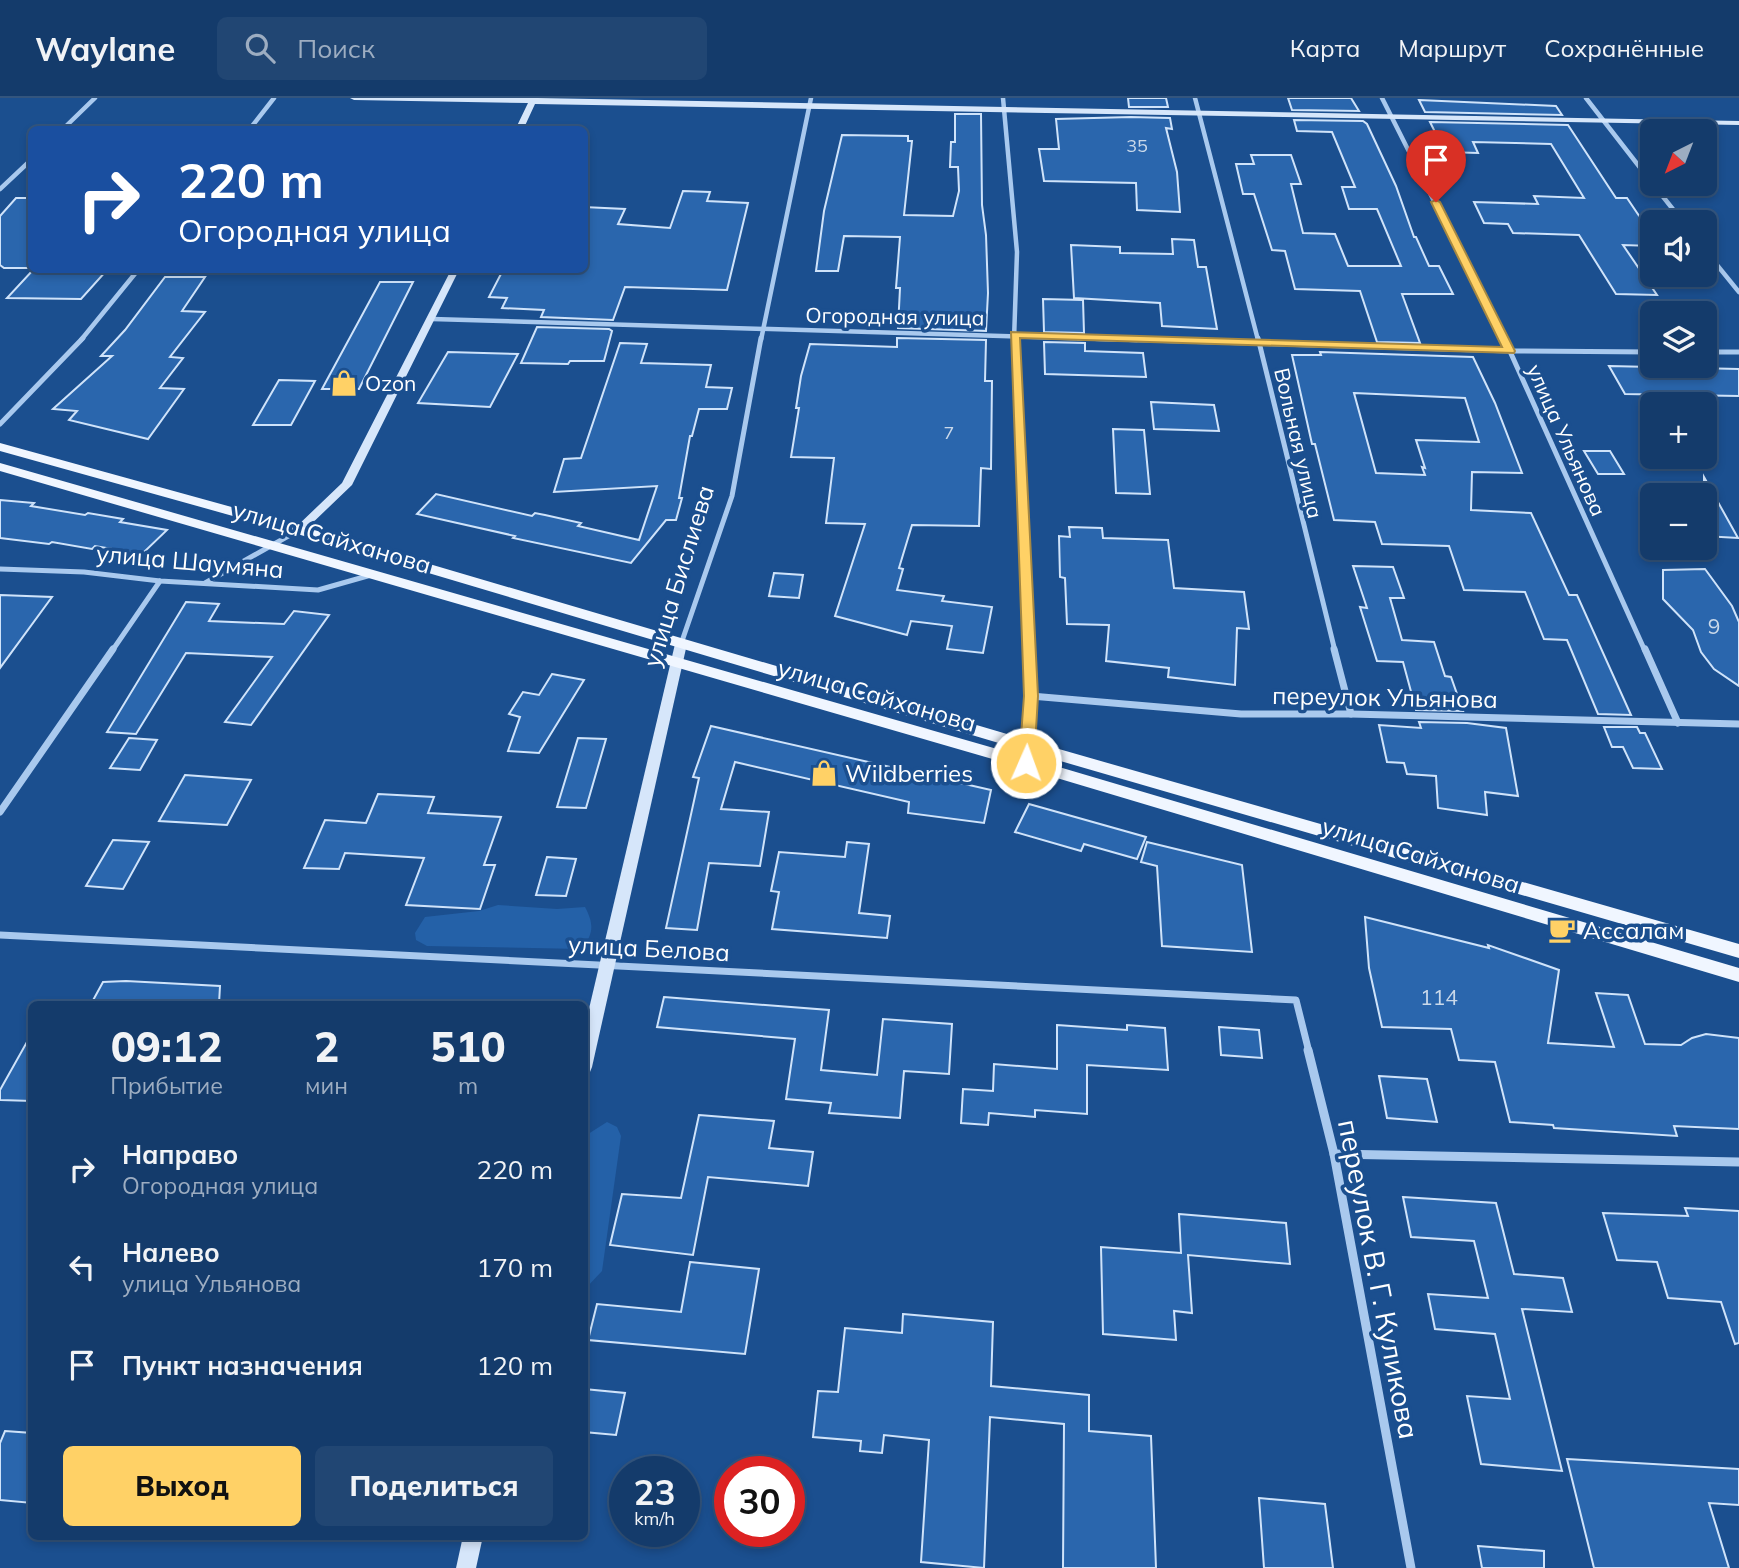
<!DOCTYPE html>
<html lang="ru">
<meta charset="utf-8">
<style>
:root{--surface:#143b6b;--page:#214673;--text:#f1f3f6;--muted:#9dadc1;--line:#33557e;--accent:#ffd166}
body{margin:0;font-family:Mulish,sans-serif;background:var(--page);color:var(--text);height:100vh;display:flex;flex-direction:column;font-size:26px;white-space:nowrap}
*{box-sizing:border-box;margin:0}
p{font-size:23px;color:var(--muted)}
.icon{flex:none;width:38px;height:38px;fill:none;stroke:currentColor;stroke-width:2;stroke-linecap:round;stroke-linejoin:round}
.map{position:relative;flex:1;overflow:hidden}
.side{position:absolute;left:28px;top:903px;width:560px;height:539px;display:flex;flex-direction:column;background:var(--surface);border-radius:10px;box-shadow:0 4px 10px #0003,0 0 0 2px var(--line)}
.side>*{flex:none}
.hud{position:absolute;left:28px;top:28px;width:560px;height:147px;border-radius:10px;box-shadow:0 4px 10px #0003,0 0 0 2px var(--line);background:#1a4fa0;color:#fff;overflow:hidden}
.needle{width:46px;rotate:222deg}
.fabs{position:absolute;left:1640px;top:21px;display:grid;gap:14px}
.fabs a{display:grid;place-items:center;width:77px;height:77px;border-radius:10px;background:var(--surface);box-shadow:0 4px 10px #0003,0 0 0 2px var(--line);font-size:35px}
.speed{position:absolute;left:609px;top:1358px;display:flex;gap:14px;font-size:35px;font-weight:700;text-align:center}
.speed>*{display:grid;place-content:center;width:91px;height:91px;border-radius:50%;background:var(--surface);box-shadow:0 4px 10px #0003,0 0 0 2px var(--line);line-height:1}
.speed small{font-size:18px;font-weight:400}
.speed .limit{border:10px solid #d22;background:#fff;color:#111}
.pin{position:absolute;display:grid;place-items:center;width:60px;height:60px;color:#fff;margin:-72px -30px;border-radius:50% 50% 50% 0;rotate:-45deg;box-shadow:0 0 7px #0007}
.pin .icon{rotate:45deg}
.me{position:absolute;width:77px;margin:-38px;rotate:2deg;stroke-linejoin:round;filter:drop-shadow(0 0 5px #0008)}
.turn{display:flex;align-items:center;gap:24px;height:147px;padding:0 35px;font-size:32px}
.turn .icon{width:91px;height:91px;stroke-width:2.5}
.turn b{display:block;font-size:49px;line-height:60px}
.eta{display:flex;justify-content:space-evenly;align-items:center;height:119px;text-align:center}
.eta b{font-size:42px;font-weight:800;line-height:49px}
.button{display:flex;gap:14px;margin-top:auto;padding:14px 35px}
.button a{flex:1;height:80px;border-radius:10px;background:var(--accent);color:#111;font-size:28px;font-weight:800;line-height:80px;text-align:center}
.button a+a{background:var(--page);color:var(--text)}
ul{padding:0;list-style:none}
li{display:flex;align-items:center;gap:21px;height:98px;padding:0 35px}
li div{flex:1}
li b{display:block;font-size:26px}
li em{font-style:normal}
header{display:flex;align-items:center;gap:42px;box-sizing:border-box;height:98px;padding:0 35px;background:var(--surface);border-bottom:2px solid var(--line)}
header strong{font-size:33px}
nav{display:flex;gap:38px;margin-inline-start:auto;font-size:24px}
.search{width:490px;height:63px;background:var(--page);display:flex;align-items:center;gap:18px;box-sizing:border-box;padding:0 24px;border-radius:10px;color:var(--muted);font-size:26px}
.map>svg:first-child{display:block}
.green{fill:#2461a8}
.building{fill:#2a66ad;stroke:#cfe3fa;stroke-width:2;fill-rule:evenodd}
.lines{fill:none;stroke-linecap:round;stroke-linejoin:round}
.street-far3{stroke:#a9c9ee;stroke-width:4.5}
.street-far2{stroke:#a9c9ee;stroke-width:5}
.street-far1{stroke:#a9c9ee;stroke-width:7}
.street{stroke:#a9c9ee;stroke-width:9}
.secondary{fill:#d6e6fa;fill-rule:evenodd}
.primary{fill:#f0f6ff;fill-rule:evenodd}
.route{fill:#ffd166;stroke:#a68842;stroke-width:2}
.labels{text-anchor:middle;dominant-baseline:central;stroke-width:7;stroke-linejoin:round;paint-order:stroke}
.far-number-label{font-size:18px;fill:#cad9ea}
.far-street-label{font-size:21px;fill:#fff;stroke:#1b4f8f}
.far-poi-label{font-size:21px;fill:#fff;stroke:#1b4f8f;text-anchor:start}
.number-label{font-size:21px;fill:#cad9ea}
.street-label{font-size:24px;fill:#fff;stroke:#1b4f8f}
.poi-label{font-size:24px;fill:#fff;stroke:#1b4f8f;text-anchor:start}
.near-street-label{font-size:28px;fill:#fff;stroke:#1b4f8f}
</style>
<header>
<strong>Waylane</strong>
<div class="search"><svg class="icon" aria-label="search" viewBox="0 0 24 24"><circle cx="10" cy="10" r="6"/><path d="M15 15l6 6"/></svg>Поиск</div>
<nav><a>Карта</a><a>Маршрут</a><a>Сохранённые</a></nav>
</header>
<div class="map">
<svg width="1739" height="1470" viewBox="0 0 1739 1470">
<rect width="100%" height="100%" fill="#1b4f8f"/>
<!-- green -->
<g class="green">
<path d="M498,807L557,811L585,809C594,826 594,836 581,851L427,848L416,842L415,835L425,819L479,813Z"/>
<polygon points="607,1024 617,1029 621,1038 602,1173 585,1191 585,1038"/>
</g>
<!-- building -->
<g class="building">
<polygon points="1128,0 1166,0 1168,9 1129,9"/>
<polygon points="1288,0 1351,0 1359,13 1292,12"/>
<polygon points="1419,2 1556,8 1562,17 1425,14"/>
<polygon points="955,16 981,16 982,107 986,137 988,195 986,233 898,230 900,190 896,190 900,139 844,138 838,173 816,173 824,113 842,37 908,38 908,43 912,43 904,117 953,118 959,93 958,69 950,69 951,44 955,44"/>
<polygon points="1131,19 1170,20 1172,31 1166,30 1177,74 1180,114 1137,112 1136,85 1044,83 1039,51 1059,51 1056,21"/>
<polygon points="1294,22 1363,23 1367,26 1396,88 1414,139 1416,139 1429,168 1439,168 1453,196 1402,196 1420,245 1377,244 1360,193 1295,191 1285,153 1272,152 1254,96 1243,96 1236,66 1254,66 1251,57 1291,57 1301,86 1291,86 1303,135 1335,136 1348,168 1401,168 1377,111 1349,111 1342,89 1355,89 1332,34 1297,33"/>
<polygon points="1430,24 1568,27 1616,100 1627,100 1652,137 1652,148 1623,147 1657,197 1616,196 1579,137 1513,135 1508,126 1484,125 1474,104 1538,106 1534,98 1584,100 1551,46 1473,44 1478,55 1445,54"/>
<polygon points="683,93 710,94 707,103 748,105 727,192 625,189 613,222 541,219 544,212 502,210 507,200 489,199 503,172 584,172 584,109 625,111 618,126 670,130"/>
<polygon points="16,100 32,100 32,170 4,170 0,167 0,118"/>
<polygon points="1172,141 1194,142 1198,169 1206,169 1217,231 1162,228 1160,205 1074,200 1071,147 1120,149 1120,155 1173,156"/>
<polygon points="33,172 107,172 81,201 7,200"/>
<polygon points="165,179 205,179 182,213 205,214 170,259 183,260 160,290 184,291 148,341 69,322 77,313 53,311 112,258 101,258 125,232"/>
<polygon points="380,184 413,184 359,291 322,291"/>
<polygon points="1043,201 1083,202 1084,235 1044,234"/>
<polygon points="537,229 609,231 612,233 604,263 570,263 568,266 521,265"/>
<polygon points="897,240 986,242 985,283 992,283 991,371 981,370 979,428 912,427 899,470 903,471 897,492 944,498 942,503 992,509 983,555 947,551 952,528 911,523 907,537 835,518 865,426 826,425 834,360 791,359 799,310 796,310 801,278 810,246 897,249"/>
<polygon points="1044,244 1085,245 1085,253 1143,255 1146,279 1045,276"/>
<polygon points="620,245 647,246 641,265 711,267 706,289 732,290 727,311 699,311 692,338 690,338 679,400 682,400 676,422 666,422 631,465 513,440 515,438 417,416 436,396 532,418 535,415 545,417 581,425 578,428 639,442 657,388 554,394 564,361 581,360"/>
<polygon points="448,254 518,256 490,309 418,305"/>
<path d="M1320,254L1473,259L1495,305L1522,375L1472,374L1471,412L1531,415L1569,497H1577L1631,617L1598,616L1567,542L1544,541L1525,494L1464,492L1449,448L1382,446L1375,424L1334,422L1315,346H1312L1292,257H1321ZM1354,295L1465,300L1479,344L1416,342L1425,370L1422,369L1425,377L1376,375Z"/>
<polygon points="1609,268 1739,271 1739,298 1625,296"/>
<polygon points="279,282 315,283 291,327 253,327"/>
<polygon points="1151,304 1214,307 1219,333 1154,331"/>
<polygon points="1113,331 1144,332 1150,396 1116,395"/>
<polygon points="1584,353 1610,353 1624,376 1598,376"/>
<polygon points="1704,379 1738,440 1704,438"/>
<polygon points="0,402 34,405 31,408 85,417 88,415 123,421 120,424 167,432 142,456 95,448 92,451 52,444 49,446 0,440"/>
<polygon points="1069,429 1102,430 1103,440 1168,442 1174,490 1244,494 1249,531 1237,530 1235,587 1168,579 1169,570 1106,563 1109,527 1067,526 1065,480 1060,479 1059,438 1070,439"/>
<polygon points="1353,468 1393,469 1404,500 1390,500 1402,542 1434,544 1445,578 1451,579 1463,613 1416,612 1403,564 1377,563 1360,509 1367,510"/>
<polygon points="1705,471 1732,508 1739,524 1739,588 1714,571 1701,554 1693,532 1663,501 1663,472"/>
<polygon points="774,475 803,477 799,500 769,498"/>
<polygon points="0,497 52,499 0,570"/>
<polygon points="186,504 219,506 209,523 284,526 294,513 329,517 251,627 225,624 272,559 186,555 136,636 107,634"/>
<polygon points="552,576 584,582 539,655 508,653 520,619 509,616 523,594 539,597"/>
<polygon points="1419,624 1467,625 1506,630 1518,698 1485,694 1487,717 1438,710 1436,678 1407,676 1404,665 1387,664 1379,627 1421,630"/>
<polygon points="711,628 991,692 984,725 908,715 909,704 735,664 721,711 769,714 760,768 709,765 697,832 666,830 699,680 693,679"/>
<polygon points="1604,629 1637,629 1640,635 1645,635 1662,671 1633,670 1623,649 1612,649"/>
<polygon points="129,640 157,642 140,672 110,670"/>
<polygon points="578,640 606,641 586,710 557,709"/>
<polygon points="185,677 251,682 227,727 159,723"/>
<polygon points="378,696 434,699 428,715 501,719 484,767 495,767 480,811 406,807 424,760 345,755 339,771 304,770 325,722 366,725"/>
<polygon points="1029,706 1146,739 1137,761 1084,746 1081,753 1015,734"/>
<polygon points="113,742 149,744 123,791 86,788"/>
<polygon points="847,744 869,746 859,815 890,818 887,840 772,831 779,794 771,793 779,754 845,759"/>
<polygon points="1147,744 1242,767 1252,854 1162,848 1157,768 1141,764"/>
<polygon points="547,759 576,761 566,798 536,797"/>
<polygon points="1365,819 1489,850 1488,847 1559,872 1548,945 1614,949 1596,895 1628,897 1645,946 1681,947 1692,940 1706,936 1739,940 1739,1031 1674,1028 1677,1038 1554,1030 1553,1027 1510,1024 1495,964 1459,962 1451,931 1382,929 1369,870"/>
<polygon points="126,883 220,888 219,906 91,906 103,884"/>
<polygon points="664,899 829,912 821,972 877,977 883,921 952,926 949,976 904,973 900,1020 829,1015 831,1005 786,1001 795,941 657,929"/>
<polygon points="1057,927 1127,932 1127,927 1165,930 1168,972 1087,967 1087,1016 1035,1012 1035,1019 989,1015 988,1027 961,1025 963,991 993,993 994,966 1057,971"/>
<polygon points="1219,929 1259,932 1262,960 1221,957"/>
<polygon points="32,935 32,1003 0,1002 0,992"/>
<polygon points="1379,978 1427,981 1437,1024 1387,1020"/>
<polygon points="699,1017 774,1023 769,1050 813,1054 808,1088 708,1079 693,1157 610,1147 622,1096 681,1100"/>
<polygon points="1403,1099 1496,1105 1514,1176 1563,1180 1572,1214 1522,1211 1562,1373 1481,1366 1467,1298 1510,1301 1495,1236 1435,1231 1428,1196 1488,1200 1474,1143 1411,1139"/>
<polygon points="1685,1110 1739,1113 1739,1245 1735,1246 1721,1204 1668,1200 1657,1164 1617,1162 1603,1115 1688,1118"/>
<polygon points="1179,1116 1286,1125 1290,1166 1188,1157 1192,1215 1174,1213 1176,1242 1103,1236 1101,1149 1181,1155"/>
<polygon points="690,1164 759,1171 745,1256 588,1242 597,1206 681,1214"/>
<polygon points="903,1216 993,1224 991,1288 1089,1297 1089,1333 1151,1338 1156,1470 1063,1470 1064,1326 990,1319 984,1470 921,1464 929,1342 884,1337 882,1355 860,1353 861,1343 813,1339 818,1293 838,1294 845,1230 902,1235"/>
<polygon points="584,1291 625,1295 616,1337 584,1334"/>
<polygon points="5,1333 32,1335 32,1405 0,1402 0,1345"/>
<polygon points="1567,1361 1739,1371 1739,1407 1709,1405 1729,1470 1594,1470"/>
<polygon points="1259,1400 1325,1406 1333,1470 1264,1470"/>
<polygon points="1478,1448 1544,1453 1544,1470 1482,1470"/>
</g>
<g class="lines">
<!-- street-far3 -->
<g class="street-far3">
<polyline points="1003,0 1017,154 1014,242"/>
<polyline points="1195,0 1258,242"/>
<polyline points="1382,0 1504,242"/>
<polyline points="1586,0 1652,85"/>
<polyline points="62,32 95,0"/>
<polyline points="249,32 274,0"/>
<polyline points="1653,86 1683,124"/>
<polyline points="0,91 32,61"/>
<polyline points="1704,151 1739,194"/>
<polyline points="432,221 1137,242"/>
<polyline points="81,242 138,172"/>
<polyline points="761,242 811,0"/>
</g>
<!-- street-far2 -->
<g class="street-far2">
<polyline points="1014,240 1029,553"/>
<polyline points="1078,240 1510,253 1652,254"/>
<polyline points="1258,240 1335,553"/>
<polyline points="1504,240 1645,553"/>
<polyline points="1704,254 1739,254"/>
<polyline points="0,326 83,240"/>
<polyline points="0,471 84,474 160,483 318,492 371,477"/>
<polyline points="205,485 299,432"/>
<polyline points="681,546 732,398 761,240"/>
<polyline points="112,553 160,483"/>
</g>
<!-- street-far1 -->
<g class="street-far1">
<polyline points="1334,551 1351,616"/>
<polyline points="1645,551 1678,625"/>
<polyline points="1031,598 1241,616 1351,616 1739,626"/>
<polyline points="1026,665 1031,598 1029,551"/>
<polyline points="0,714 113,551"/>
<polyline points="0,837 1296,902 1309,954"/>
</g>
<!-- street -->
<g class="street">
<polyline points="1308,952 1334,1056 1411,1470"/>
<polyline points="1334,1056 1739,1064"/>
</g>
<!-- secondary -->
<g class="secondary">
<polygon points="350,0 538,0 1739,23 1739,27 535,6 523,32 515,32 528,5 354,2"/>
<polygon points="451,172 459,172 352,387 303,434 295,434 295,430 342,385"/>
<polygon points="681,542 687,546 592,969 590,974 584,975 584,932 675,546"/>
<polygon points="463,1438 483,1438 476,1470 456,1470"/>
</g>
<!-- primary -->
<g class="primary">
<polygon points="0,345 304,429 1031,643 1739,846 1739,860 1019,651 294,435 0,353"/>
<polygon points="0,365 1032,661 1739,870 1739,884 1020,669 0,373"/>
</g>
</g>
<!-- route -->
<polygon class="route" points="1436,102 1440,104 1515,253 1514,255 1020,240 1038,598 1034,665 1026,670 1021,669 1019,665 1024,598 1011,234 1502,249 1431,104"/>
<!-- icons -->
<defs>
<symbol id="shop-bare" viewBox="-9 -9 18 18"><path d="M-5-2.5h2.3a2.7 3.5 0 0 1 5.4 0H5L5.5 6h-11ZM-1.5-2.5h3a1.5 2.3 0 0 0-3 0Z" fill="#ffd166" stroke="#1b4f8f" stroke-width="2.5" paint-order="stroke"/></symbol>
<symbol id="cafe-bare" viewBox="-9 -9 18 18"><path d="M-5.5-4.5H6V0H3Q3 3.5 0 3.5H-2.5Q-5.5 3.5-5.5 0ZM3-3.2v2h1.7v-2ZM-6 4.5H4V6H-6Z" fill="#ffd166" stroke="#1b4f8f" stroke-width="2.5" paint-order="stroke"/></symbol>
</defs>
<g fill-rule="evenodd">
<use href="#shop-bare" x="325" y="266" width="38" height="38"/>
<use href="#shop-bare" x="805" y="656" width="38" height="38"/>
<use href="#cafe-bare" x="1543" y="813" width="38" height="38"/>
</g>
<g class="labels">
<!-- far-number labels -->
<g class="far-number-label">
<text x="1137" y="47">35</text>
<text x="949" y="334">7</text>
</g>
<!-- far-street labels -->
<g class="far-street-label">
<text transform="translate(895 218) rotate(1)">Огородная улица</text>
<text transform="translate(1567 342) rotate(66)">улица Ульянова</text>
<text transform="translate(1299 345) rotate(77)">Вольная улица</text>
</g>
<!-- far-poi labels -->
<g class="far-poi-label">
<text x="365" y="285">Ozon</text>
</g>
<!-- number labels -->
<g class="number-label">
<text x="1714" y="528">9</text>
<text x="1439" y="899">114</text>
</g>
<!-- street labels -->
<g class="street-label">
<text transform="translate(332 439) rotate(16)">улица Сайханова</text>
<text transform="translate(190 463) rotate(5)">улица Шаумяна</text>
<text transform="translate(678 478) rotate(-73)">улица Бислиева</text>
<text transform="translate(877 597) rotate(16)">улица Сайханова</text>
<text transform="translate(1385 599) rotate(1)">переулок Ульянова</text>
<text transform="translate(1421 757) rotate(17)">улица Сайханова</text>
<text transform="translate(649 850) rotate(3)">улица Белова</text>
</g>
<!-- poi labels -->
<g class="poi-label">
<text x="845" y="675">Wildberries</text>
<text x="1583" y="832">Ассалам</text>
</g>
<!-- near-street labels -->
<g class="near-street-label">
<text transform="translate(1379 1181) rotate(79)">переулок В. Г. Куликова</text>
</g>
</g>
</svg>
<div class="fabs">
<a><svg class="needle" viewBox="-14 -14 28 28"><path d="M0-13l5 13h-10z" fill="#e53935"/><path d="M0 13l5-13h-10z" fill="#9dadc1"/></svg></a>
<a><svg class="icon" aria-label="sound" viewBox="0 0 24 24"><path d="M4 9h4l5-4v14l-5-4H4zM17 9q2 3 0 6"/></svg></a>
<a><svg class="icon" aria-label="layers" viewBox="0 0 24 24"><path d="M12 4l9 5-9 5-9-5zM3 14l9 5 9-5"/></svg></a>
<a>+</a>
<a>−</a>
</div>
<div class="speed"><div>23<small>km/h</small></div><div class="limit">30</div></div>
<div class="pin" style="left:1436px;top:104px;background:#d93025"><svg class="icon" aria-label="arrive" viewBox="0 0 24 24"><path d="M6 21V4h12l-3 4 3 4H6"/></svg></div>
<svg class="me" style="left:1026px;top:665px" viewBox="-20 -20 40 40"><circle r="17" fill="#ffd166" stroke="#fff" stroke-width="3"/><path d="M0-11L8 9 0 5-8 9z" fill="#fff"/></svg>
<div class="hud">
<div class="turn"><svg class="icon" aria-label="right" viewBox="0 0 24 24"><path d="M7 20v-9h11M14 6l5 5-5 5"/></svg><div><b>220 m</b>Огородная улица</div></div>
</div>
<section class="side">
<div class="eta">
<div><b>09:12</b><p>Прибытие</p></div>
<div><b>2</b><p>мин</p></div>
<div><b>510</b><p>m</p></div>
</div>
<ul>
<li><svg class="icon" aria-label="right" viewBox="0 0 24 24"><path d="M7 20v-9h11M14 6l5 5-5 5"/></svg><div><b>Направо</b><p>Огородная улица</p></div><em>220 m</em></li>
<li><svg class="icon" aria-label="left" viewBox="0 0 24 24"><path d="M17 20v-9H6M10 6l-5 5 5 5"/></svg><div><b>Налево</b><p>улица Ульянова</p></div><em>170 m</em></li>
<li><svg class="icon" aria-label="arrive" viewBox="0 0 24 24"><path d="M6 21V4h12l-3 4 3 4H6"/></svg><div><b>Пункт назначения</b></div><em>120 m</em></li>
</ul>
<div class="button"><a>Выход</a><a>Поделиться</a></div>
</section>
</div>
